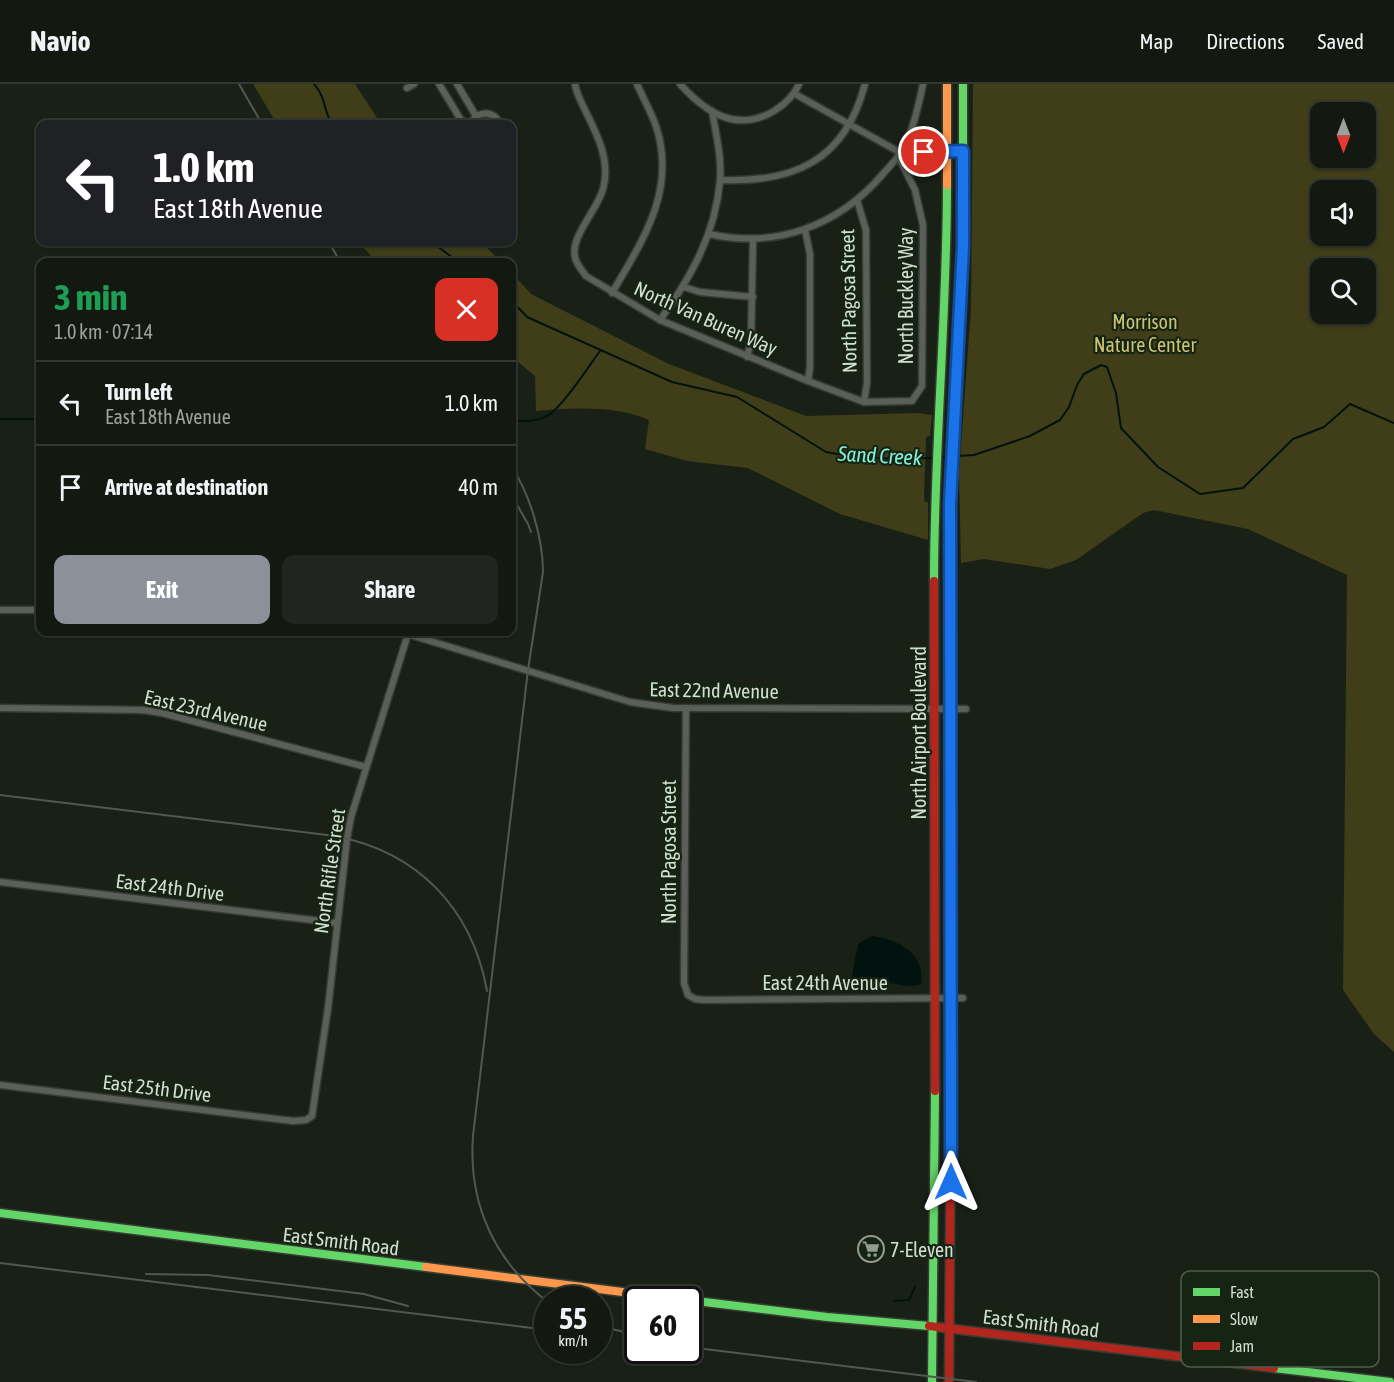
<!DOCTYPE html>
<meta charset="utf-8">
<style>
:root{--surface:#131911;--page:#20261f;--text:#f1f3f6;--muted:#9da09f;--line:#323831;--accent:#8c9099}
body{margin:0;font-family:"Asap Condensed",sans-serif;background:var(--page);color:var(--text);height:100vh;display:flex;flex-direction:column;font-size:22px;white-space:nowrap}
*{box-sizing:border-box;margin:0}
p{font-size:20px;color:var(--muted)}
.icon{flex:none;width:33px;height:33px;fill:none;stroke:currentColor;stroke-width:2;stroke-linecap:round;stroke-linejoin:round}
.map{position:relative;flex:1;overflow:hidden}
.details{position:absolute;left:36px;top:174px;width:480px;height:378px;display:flex;flex-direction:column;background:var(--surface);border-radius:12px;box-shadow:0 2px 4px #0004,0 0 0 2px var(--line)}
.details>*{flex:none}
.top-card{position:absolute;left:36px;top:36px;width:480px;height:126px;border-radius:12px;box-shadow:0 2px 4px #0004,0 0 0 2px var(--line);background:#202124;color:#fff;overflow:hidden}
.needle{width:39px;rotate:180deg}
.fabs{position:absolute;left:1310px;top:18px;display:grid;gap:12px}
.fabs a{display:grid;place-items:center;width:66px;height:66px;border-radius:12px;background:var(--surface);box-shadow:0 2px 4px #0004,0 0 0 2px var(--line);font-size:30px}
.speed{position:absolute;left:534px;top:1202px;display:flex;gap:12px;font-size:30px;font-weight:700;text-align:center}
.speed>*{display:grid;place-content:center;width:78px;height:78px;border-radius:50%;background:var(--surface);box-shadow:0 2px 4px #0004,0 0 0 2px var(--line);line-height:1}
.speed small{font-size:15px;font-weight:400}
.speed .limit{border:3px solid #111;border-radius:9px;background:#fff;color:#111}
.pin{position:absolute;display:grid;place-items:center;width:51px;height:51px;color:#fff;margin:-26px;border:3px solid #fff;border-radius:50%;box-shadow:0 2px 6px #0007}
.me{position:absolute;width:66px;margin:-33px;rotate:0deg;stroke-linejoin:round;filter:drop-shadow(0 0 4px #0008)}
.turn{display:flex;align-items:center;gap:21px;height:126px;padding:0 18px;font-size:27px}
.turn .icon{width:78px;height:78px;stroke-width:2.5}
.turn b{display:block;font-size:42px;line-height:51px}
.round{display:grid;place-items:center;flex:none;width:63px;height:63px;border-radius:12px;background:var(--page)}
.head{display:flex;align-items:center;justify-content:space-between;height:102px;padding:0 18px}
h1{font-size:36px;font-weight:700;line-height:45px;color:#1e9e55}
.primary-button{display:flex;gap:12px;margin-top:auto;padding:12px 18px}
.primary-button a{flex:1;height:69px;border-radius:12px;background:var(--accent);color:#fff;font-size:24px;font-weight:700;line-height:69px;text-align:center}
.primary-button a+a{background:var(--page);color:var(--text)}
ul{padding:0;list-style:none}
li{display:flex;align-items:center;gap:18px;height:84px;padding:0 18px;border-top:2px solid var(--line)}
li div{flex:1}
li b{display:block;font-size:22px}
li em{font-style:normal}
header{display:flex;align-items:center;gap:36px;box-sizing:border-box;height:84px;padding:0 30px;background:var(--surface);border-bottom:2px solid var(--line)}
header strong{font-size:28px}
nav{display:flex;gap:33px;margin-inline-start:auto;font-size:21px}
.map>svg:first-child{display:block}
.green{fill:#403d19;fill-rule:evenodd}
.water{fill:#02120e}
.lines{fill:none;stroke-linecap:round;stroke-linejoin:round}
.stream{stroke:#02120e;stroke-width:2}
.street-casing{stroke:#363c34;stroke-width:9}
.fast-casing{stroke:#363c34;stroke-width:11}
.slow-casing{stroke:#363c34;stroke-width:11}
.jam-casing{stroke:#363c34;stroke-width:11}
.street{stroke:#5a6058;stroke-width:6}
.fast{stroke:#63d668;stroke-width:8}
.slow{stroke:#ff974d;stroke-width:8}
.jam{stroke:#b3261e;stroke-width:8}
.rail{stroke:#515850;stroke-width:2}
.route-casing{stroke:#114b97;stroke-width:15}
.route{stroke:#1a73e8;stroke-width:10}
.labels{text-anchor:middle;dominant-baseline:central;stroke-width:4.5;stroke-linejoin:round;paint-order:stroke}
.street-label{font-size:20px;fill:#d3ddd1;stroke:#162513}
.park-label{font-size:20px;fill:#ccc26f;stroke:#162513}
.poi-label{font-size:20px;fill:#d3ddd1;stroke:#162513;text-anchor:start}
.water-label{font-size:21px;font-style:italic;fill:#84efd8;stroke:#162513}
.key{fill:#162513;stroke:#4f5c4c;stroke-width:1.5}
.key-label{font-size:16px;fill:#d3ddd1}
</style>
<header>
<strong>Navio</strong>
<nav><a>Map</a><a>Directions</a><a>Saved</a></nav>
</header>
<div class="map">
<svg width="1394" height="1298" viewBox="0 0 1394 1298">
<rect width="100%" height="100%" fill="#192117"/>
<!-- green -->
<g class="green">
<polygon points="253,0 355,0 381,40 277,40"/>
<path d="M973,0H1394V968L1374,950L1343,906L1347,491L1248,445L1154,426L1143,429L1076,476L1050,485L984,475L961,479L959,388L971,225ZM1320,28H1365V74H1320ZM1320,106H1365V152H1320ZM1320,184H1365V230H1320Z"/>
<polygon points="359,158 481,158 501,178 381,178 370,171"/>
<path d="M512,189L531,210L669,280L806,332L918,329L932,331L930,352L926,353L924,415L925,418H928V456L840,430L748,384L687,377L645,365L649,336C616,321 571,324 536,327L535,292L512,273Z"/>
</g>
<!-- water -->
<path class="water" d="M872,852C898,855 926,870 921,900C909,905 899,899 886,899C874,899 862,901 851,898L856,869L859,859Z"/>
<g class="lines">
<!-- stream -->
<g class="stream">
<path d="M314,0C326,13 323,26 332,40"/>
<polyline points="432,158 458,178"/>
<polyline points="512,217 527,233 672,298 737,313 826,368 853,373 902,375 932,374"/>
<polyline points="0,335 40,335"/>
<path d="M512,337C523,337 534,338 545,333C561,326 588,283 600,267"/>
<polyline points="956,372 974,371 1030,352 1060,336 1069,323 1077,301 1084,290 1101,281 1107,283 1116,309 1121,344 1158,383 1200,410 1243,404 1293,355 1324,343 1350,320 1394,339"/>
<polyline points="938,373 950,373"/>
<polyline points="894,1217 909,1216 915,1203"/>
</g>
<defs>
<g id="street">
<polyline points="439,0 461,36 468,40"/>
<polyline points="457,0 476,32"/>
<path d="M575,0C576,9 581,17 585,26C597,50 611,77 603,105C598,125 570,153 575,173C576,180 582,186 586,192L660,236L808,297L864,318L912,317L922,302L923,141L915,106L898,72"/>
<path d="M680,0C706,29 737,49 774,27C785,20 794,12 799,0"/>
<polyline points="407,4 414,0"/>
<polyline points="795,10 901,69 963,67"/>
<path d="M470,40L476,32C487,27 496,30 500,40"/>
<path d="M720,96C794,99 845,77 865,0"/>
<polyline points="857,116 866,146 867,299 864,318"/>
<polyline points="805,146 810,170 810,283 808,297"/>
<path d="M709,150C776,165 838,142 882,91C888,84 895,77 900,70C912,53 919,20 923,0"/>
<polyline points="684,203 700,208 753,213"/>
<path d="M612,209C643,156 677,106 656,42C651,28 643,14 637,0"/>
<path d="M660,236C691,193 715,151 720,97C722,74 716,50 712,27"/>
<polyline points="747,273 751,258 753,156"/>
<polyline points="0,526 40,526"/>
<polyline points="401,548 630,618 673,624 966,625"/>
<polyline points="0,624 143,626 162,629 366,683"/>
<polyline points="686,624 684,899 688,911 695,915 704,916 963,914"/>
<polyline points="0,798 337,839"/>
<polyline points="0,1001 293,1037 306,1036 312,1032 328,924 347,755 351,733 408,550"/>
</g>
<g id="fast">
<polyline points="955,313 963,162 963,0"/>
<path d="M934,497C934,365 947,233 947,101"/>
<polyline points="0,1129 426,1183"/>
<polyline points="688,1216 827,1233 929,1242"/>
<polyline points="1274,1284 1390,1298"/>
<polyline points="932,1298 935,1007"/>
</g>
<g id="slow">
<polyline points="947,0 947,101"/>
<polyline points="950,724 951,1001"/>
<polyline points="426,1183 678,1215"/>
</g>
<g id="jam">
<polyline points="934,497 935,1007"/>
<polyline points="950,724 950,419 955,313"/>
<polyline points="929,1242 1274,1284"/>
<polyline points="949,1298 951,1001"/>
</g>
</defs>
<!-- street casing -->
<use href="#street" class="street-casing"/>
<!-- fast casing -->
<use href="#fast" class="fast-casing"/>
<!-- slow casing -->
<use href="#slow" class="slow-casing"/>
<!-- jam casing -->
<use href="#jam" class="jam-casing"/>
<!-- street -->
<use href="#street" class="street"/>
<!-- fast -->
<use href="#fast" class="fast"/>
<!-- slow -->
<use href="#slow" class="slow"/>
<!-- jam -->
<use href="#jam" class="jam"/>
<!-- rail -->
<g class="rail">
<polyline points="239,0 262,40"/>
<polyline points="329,158 340,178"/>
<path d="M512,384C530,410 543,455 543,488L528,586L473,1052C468,1119 494,1177 548,1218"/>
<polyline points="512,412 528,440 531,448"/>
<path d="M0,711L335,752C418,768 472,824 487,907"/>
<polyline points="0,1179 548,1246"/>
<polyline points="146,1190 208,1191 364,1210 408,1222"/>
<polyline points="598,1242 638,1251"/>
<polyline points="688,1263 976,1298"/>
</g>
</g>
<g class="lines">
<defs>
<polyline id="route" points="924,68 963,67 963,162 950,420 951,1098"/>
</defs>
<!-- route casing -->
<use href="#route" class="route-casing"/>
<!-- route -->
<use href="#route" class="route"/>
</g>
<!-- icons -->
<defs>
<symbol id="supermarket-ring" viewBox="-11 -11 22 22"><circle r="9.5" fill="#162513" stroke="#929b90" stroke-width="1.5"/><path d="M-6-5.5h2.5l.6 2H6L4.5 2H-2.5L-4.4-4H-6ZM-1.5 3.2a1.3 1.3 0 1 0 .1 0ZM3 3.2a1.3 1.3 0 1 0 .1 0Z" fill="#929b90"/></symbol>
</defs>
<g fill-rule="evenodd">
<use href="#supermarket-ring" x="856" y="1150" width="30" height="30"/>
</g>
<g class="labels">
<!-- street labels -->
<g class="street-label">
<text transform="translate(905 212) rotate(-90)">North Buckley Way</text>
<text transform="translate(848 217) rotate(-91)">North Pagosa Street</text>
<text transform="translate(706 234) rotate(24)">North Van Buren Way</text>
<text transform="translate(714 606) rotate(1)">East 22nd Avenue</text>
<text transform="translate(206 626) rotate(13)">East 23rd Avenue</text>
<text transform="translate(918 649) rotate(-90)">North Airport Boulevard</text>
<text transform="translate(668 768) rotate(-90)">North Pagosa Street</text>
<text transform="translate(329 787) rotate(-82)">North Rifle Street</text>
<text transform="translate(170 803) rotate(7)">East 24th Drive</text>
<text x="825" y="898">East 24th Avenue</text>
<text transform="translate(157 1004) rotate(7)">East 25th Drive</text>
<text transform="translate(341 1157) rotate(7)">East Smith Road</text>
<text transform="translate(1041 1239) rotate(7)">East Smith Road</text>
</g>
<!-- park labels -->
<g class="park-label">
<text x="1145" y="237">Morrison<tspan x="1145" dy="23">Nature Center</tspan></text>
</g>
<!-- poi labels -->
<g class="poi-label">
<text x="890" y="1165">7-Eleven</text>
</g>
<!-- water labels -->
<g class="water-label">
<text transform="translate(880 371) rotate(3)">Sand Creek</text>
</g>
</g>
<!-- legend -->
<rect x="1181" y="1187" width="198" height="96" rx="9" class="key"/>
<rect x="1193" y="1204" width="27" height="8" fill="#63d668"/>
<rect x="1193" y="1231" width="27" height="8" fill="#ff974d"/>
<rect x="1193" y="1258" width="27" height="8" fill="#b3261e"/>
<g class="key-label">
<text x="1230" y="1214">Fast</text>
<text x="1230" y="1241">Slow</text>
<text x="1230" y="1268">Jam</text>
</g>
</svg>
<div class="fabs">
<a><svg class="needle" viewBox="-14 -14 28 28"><path d="M0-13l5 13h-10z" fill="#e53935"/><path d="M0 13l5-13h-10z" fill="#9da09f"/></svg></a>
<a><svg class="icon" aria-label="sound" viewBox="0 0 24 24"><path d="M4 9h4l5-4v14l-5-4H4zM17 9q2 3 0 6"/></svg></a>
<a><svg class="icon" aria-label="search" viewBox="0 0 24 24"><circle cx="10" cy="10" r="6"/><path d="M15 15l6 6"/></svg></a>
</div>
<div class="speed"><div>55<small>km/h</small></div><div class="limit">60</div></div>
<div class="pin" style="left:924px;top:68px;background:#d93025"><svg class="icon" aria-label="arrive" viewBox="0 0 24 24"><path d="M6 21V4h12l-3 4 3 4H6"/></svg></div>
<svg class="me" style="left:951px;top:1098px" viewBox="-20 -20 40 40"><path d="M0-17L14 15 0 8-14 15z" fill="#1a73e8" stroke="#fff" stroke-width="4"/></svg>
<div class="top-card">
<div class="turn"><svg class="icon" aria-label="left" viewBox="0 0 24 24"><path d="M17 20v-9H6M10 6l-5 5 5 5"/></svg><div><b>1.0 km</b>East 18th Avenue</div></div>
</div>
<section class="details">
<div class="head"><div><h1>3 min</h1><p>1.0 km · 07:14</p></div><a class="round" style="background:#d93025;color:#fff"><svg class="icon" aria-label="close" viewBox="0 0 24 24"><path d="M6 6l12 12M18 6L6 18"/></svg></a></div>
<ul>
<li><svg class="icon" aria-label="left" viewBox="0 0 24 24"><path d="M17 20v-9H6M10 6l-5 5 5 5"/></svg><div><b>Turn left</b><p>East 18th Avenue</p></div><em>1.0 km</em></li>
<li><svg class="icon" aria-label="arrive" viewBox="0 0 24 24"><path d="M6 21V4h12l-3 4 3 4H6"/></svg><div><b>Arrive at destination</b></div><em>40 m</em></li>
</ul>
<div class="primary-button"><a>Exit</a><a>Share</a></div>
</section>
</div>
